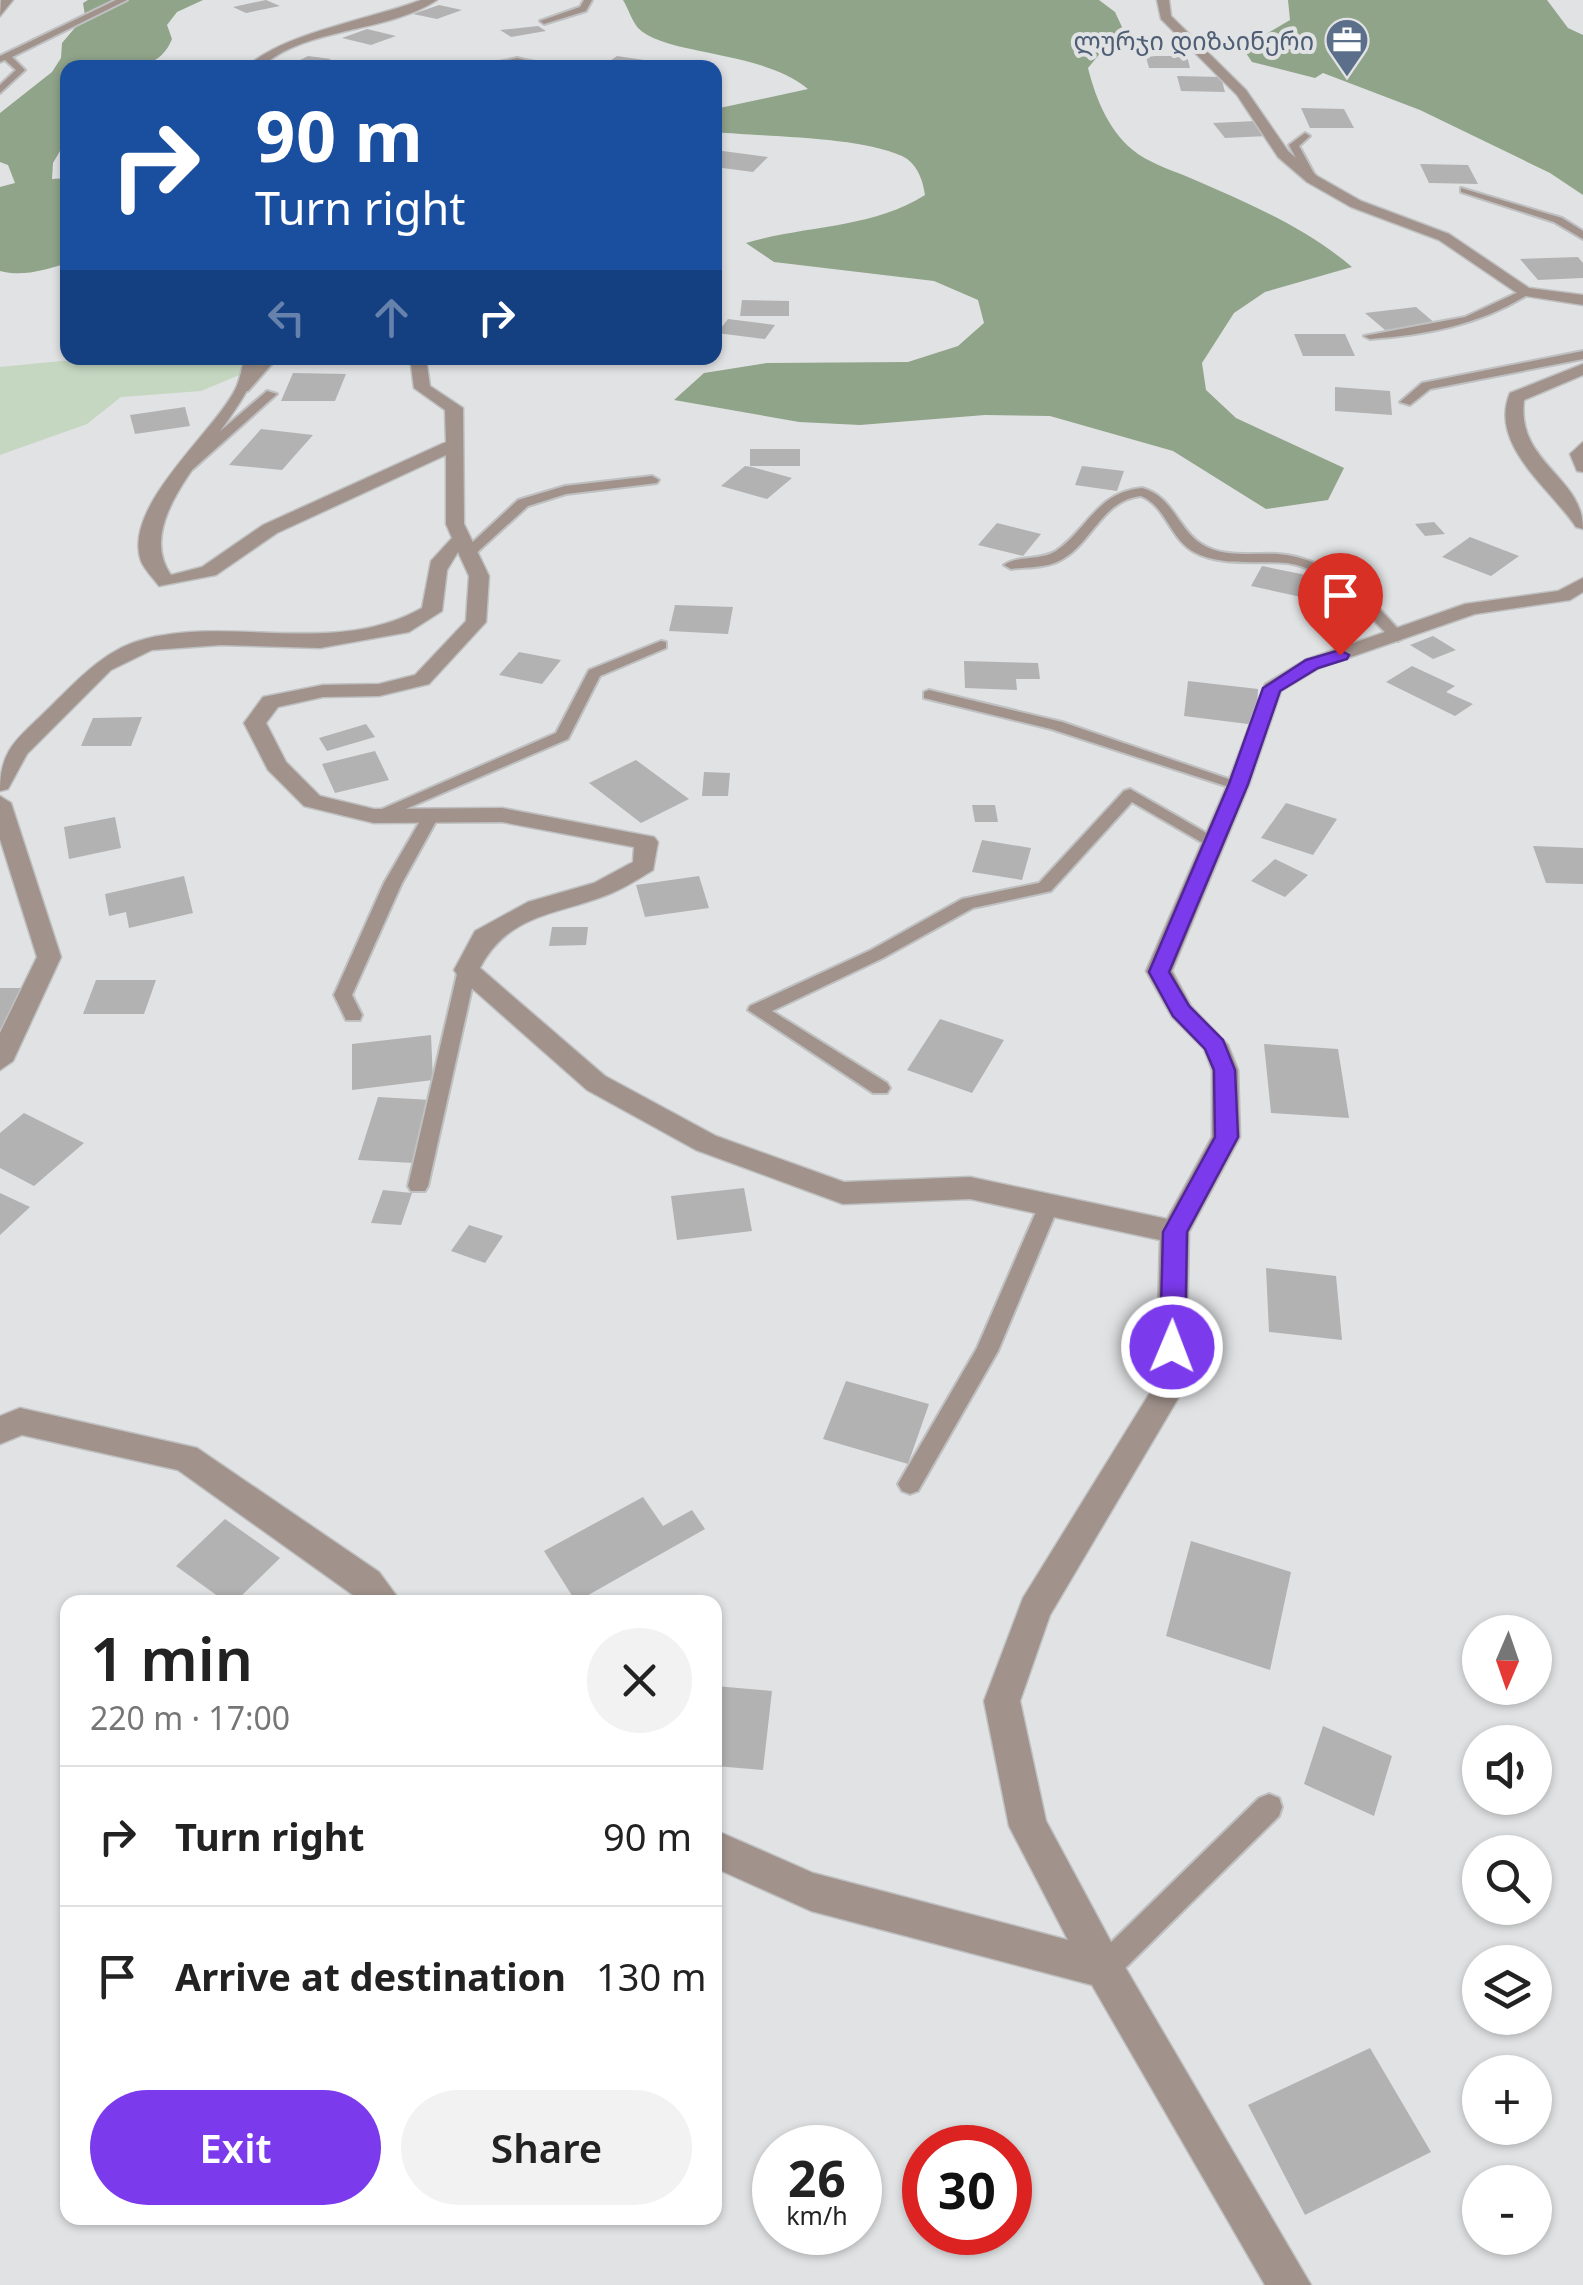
<!DOCTYPE html>
<meta charset="utf-8">
<style>
:root{--surface:#fff;--page:#f2f2f2;--text:#222;--muted:#767676;--line:#e0e0e0;--accent:#7c3aed}
body{margin:0;font-family:Georgia,"Noto Sans Georgian",serif;background:var(--page);color:var(--text);height:100vh;display:flex;flex-direction:column;font-size:38px;white-space:nowrap}
*{box-sizing:border-box;margin:0}
p{font-size:32px;color:var(--muted)}
.icon{flex:none;width:55px;height:55px;fill:none;stroke:currentColor;stroke-width:2;stroke-linecap:round;stroke-linejoin:round}
.map{position:relative;flex:1;overflow:hidden}
.side{position:absolute;left:60px;top:1595px;width:662px;height:630px;display:flex;flex-direction:column;background:var(--surface);border-radius:20px;box-shadow:0 2px 8px #0004}
.side>*{flex:none}
.guide{position:absolute;left:60px;top:60px;width:662px;height:305px;border-radius:20px;box-shadow:0 2px 8px #0004;background:#1a4fa0;color:#fff;overflow:hidden}
.needle{width:65px;rotate:182deg}
.controls{position:absolute;left:1462px;top:1615px;display:grid;gap:20px}
.controls a{display:grid;place-items:center;width:90px;height:90px;border-radius:50%;background:var(--surface);box-shadow:0 2px 8px #0004;font-size:50px}
.speed{position:absolute;left:752px;top:2125px;display:flex;gap:20px;font-size:50px;font-weight:700;text-align:center}
.speed>*{display:grid;place-content:center;width:130px;height:130px;border-radius:50%;background:var(--surface);box-shadow:0 2px 8px #0004;line-height:1}
.speed small{font-size:25px;font-weight:400}
.speed .limit{border:15px solid #d22;background:#fff;color:#111}
.pin{position:absolute;display:grid;place-items:center;width:85px;height:85px;color:#fff;margin:-102px -42px;border-radius:50% 50% 50% 0;rotate:-45deg;box-shadow:0 0 10px #0007}
.pin .icon{rotate:45deg}
.me{position:absolute;width:110px;margin:-55px;rotate:1deg;stroke-linejoin:round;filter:drop-shadow(0 0 8px #0008)}
.turn{display:flex;align-items:center;gap:35px;height:210px;padding:0 30px;font-size:45px}
.turn .icon{width:130px;height:130px;stroke-width:2.5}
.turn b{display:block;font-size:70px;line-height:85px}
.lanes{display:flex;align-items:center;height:95px;padding:0 30px;background:#0003;justify-content:center;gap:50px;direction:ltr}
.lanes .off{opacity:.35}
.round{display:grid;place-items:center;flex:none;width:105px;height:105px;border-radius:52px;background:var(--page)}
.overview{display:flex;align-items:center;justify-content:space-between;height:170px;padding:0 30px}
h1{font-size:60px;font-weight:600;line-height:75px}
.cta{display:flex;gap:20px;margin-top:auto;padding:20px 30px}
.cta a{flex:1;height:115px;border-radius:60px;background:var(--accent);color:#fff;font-size:40px;font-weight:600;line-height:115px;text-align:center}
.cta a+a{background:var(--page);color:var(--text)}
ul{padding:0;list-style:none}
li{display:flex;align-items:center;gap:30px;height:140px;padding:0 30px;border-top:2px solid var(--line)}
li div{flex:1}
li b{display:block;font-size:38px}
li em{font-style:normal}
.map>svg:first-child{display:block}
.green{fill:#c5d7c1}
.forest{fill:#90a48a}
.building{fill:#b3b2b3}
.lines{fill:none;stroke-linecap:round;stroke-linejoin:round}
.service-casing{stroke:#bfc0c1;stroke-width:4}
.minor-casing{stroke:#bfc0c1;stroke-width:3}
.service{fill:#a1928c;fill-rule:evenodd}
.minor{fill:#a1928c;fill-rule:evenodd}
.route{fill:#7c3aed;stroke:#51269a;stroke-width:2.5}
.labels{text-anchor:middle;dominant-baseline:central;stroke-width:8;stroke-linejoin:round;paint-order:stroke}
.far-service-label{font-size:25px;fill:#4e5e75;stroke:#e1e2e3;text-anchor:end}
</style>
<div class="map">
<svg width="1583" height="2285" viewBox="0 0 1583 2285">
<rect width="100%" height="100%" fill="#e1e2e3"/>
<!-- green -->
<polygon class="green" points="92,358 281,358 201,391 121,397 87,424 0,455 0,367"/>
<!-- forest -->
<g class="forest">
<path d="M88,0H203L177,12L167,25L172,39C156,80 105,67 68,68L67,139L53,163L52,179L67,178V263C46,270 22,277 0,271V187L15,183L8,165L0,162V113L52,72L61,58L62,43L85,16L83,3Z"/>
<path d="M623,0H1099L1115,12L1122,27L1088,68C1096,100 1110,134 1138,154C1154,165 1177,172 1195,180C1250,204 1306,228 1352,267L1265,292L1234,313L1202,363L1206,390L1236,418L1344,468L1328,500L1266,509L1173,451L1050,416L985,415L860,425L799,422L674,400L704,373L767,363L908,362L958,346L984,323L978,300L934,281L774,262L746,243C806,225 871,229 925,195C923,180 917,163 902,156C858,136 766,137 715,132V109L808,89C762,50 666,56 638,28C632,21 628,8 623,0Z"/>
<polygon points="1288,0 1547,0 1568,28 1583,35 1583,195 1550,173 1420,110 1323,73 1315,78 1252,62 1246,53 1256,40 1290,20"/>
</g>
<!-- building -->
<g class="building">
<polygon points="266,0 280,6 246,13 233,7"/>
<polygon points="439,5 462,10 437,19 413,14"/>
<polygon points="538,26 546,31 511,37 500,30"/>
<polygon points="367,29 396,36 371,45 342,38"/>
<polygon points="308,56 331,59 316,68 288,66"/>
<polygon points="617,56 644,60 633,68 604,65"/>
<polygon points="1156,56 1187,56 1190,68 1149,68 1146,57"/>
<polygon points="1177,76 1221,77 1225,92 1181,91"/>
<polygon points="1301,108 1344,109 1354,128 1310,128"/>
<polygon points="1256,121 1268,136 1225,138 1213,123"/>
<polygon points="715,150 768,157 753,172 715,167"/>
<polygon points="1420,164 1468,165 1478,184 1429,183"/>
<polygon points="1578,257 1583,263 1583,278 1538,280 1520,259"/>
<polygon points="742,300 789,301 789,316 740,316"/>
<polygon points="1416,307 1436,324 1385,330 1365,313"/>
<polygon points="728,319 775,325 765,339 717,333"/>
<polygon points="1294,334 1345,334 1355,356 1303,356"/>
<polygon points="293,373 346,374 335,401 281,401"/>
<polygon points="1335,387 1390,391 1392,415 1335,411"/>
<polygon points="185,407 190,426 135,434 130,415"/>
<polygon points="261,429 313,435 282,470 229,465"/>
<rect x="750" y="449" width="50" height="17"/>
<polygon points="745,466 752,467 792,478 767,499 721,486"/>
<polygon points="1082,466 1124,471 1117,491 1075,485"/>
<polygon points="1434,522 1445,534 1425,536 1415,524"/>
<polygon points="997,523 1041,534 1023,556 978,545"/>
<polygon points="1470,537 1519,556 1491,576 1442,557"/>
<polygon points="1262,566 1316,577 1306,598 1251,586"/>
<polygon points="675,605 733,607 728,634 669,631"/>
<polygon points="1433,636 1456,650 1433,659 1410,645"/>
<polygon points="519,652 561,660 542,684 499,675"/>
<polygon points="964,661 1038,663 1040,679 1016,679 1017,690 965,688"/>
<polygon points="1412,666 1455,686 1446,692 1473,704 1455,716 1386,682"/>
<polygon points="1188,681 1258,689 1256,725 1184,716"/>
<polygon points="142,717 131,746 81,746 93,718"/>
<polygon points="366,724 375,737 327,751 319,738"/>
<polygon points="375,751 389,780 335,793 322,764"/>
<polygon points="636,760 689,799 641,823 589,783"/>
<polygon points="704,772 730,773 728,796 702,796"/>
<polygon points="1286,803 1337,819 1313,855 1261,838"/>
<polygon points="972,805 995,805 998,822 975,822"/>
<polygon points="115,817 121,848 69,859 64,827"/>
<polygon points="982,840 1031,848 1022,880 972,872"/>
<polygon points="1533,846 1583,848 1583,884 1546,883"/>
<polygon points="1275,859 1308,875 1285,897 1251,881"/>
<polygon points="184,876 193,913 129,928 126,912 109,916 105,894"/>
<polygon points="699,876 709,908 645,917 636,885"/>
<polygon points="552,927 588,927 586,945 549,946"/>
<polygon points="96,980 156,980 144,1014 83,1014"/>
<polygon points="0,988 29,988 0,1035"/>
<polygon points="940,1019 1004,1040 972,1093 907,1070"/>
<polygon points="431,1035 433,1080 352,1090 352,1044"/>
<polygon points="1264,1044 1338,1049 1349,1118 1271,1113"/>
<polygon points="378,1097 432,1100 414,1163 358,1160"/>
<polygon points="24,1113 84,1143 34,1186 0,1168 0,1133"/>
<polygon points="744,1188 752,1231 677,1240 671,1196"/>
<polygon points="383,1190 412,1193 401,1225 371,1223"/>
<polygon points="0,1193 30,1207 0,1235"/>
<polygon points="469,1225 503,1236 485,1263 451,1251"/>
<polygon points="1266,1268 1336,1276 1342,1340 1269,1332"/>
<polygon points="846,1381 929,1404 908,1464 823,1439"/>
<polygon points="643,1497 663,1526 692,1510 705,1529 576,1602 544,1551"/>
<polygon points="225,1519 280,1558 235,1602 226,1602 176,1566"/>
<polygon points="1191,1541 1291,1572 1270,1670 1166,1636"/>
<polygon points="715,1686 772,1691 763,1770 715,1766"/>
<polygon points="1323,1726 1392,1756 1374,1816 1304,1784"/>
<polygon points="1370,2048 1431,2152 1305,2215 1248,2105"/>
</g>
<g class="lines">
<defs>
<g id="service">
<polygon points="116,0 127,0 12,57 25,70 0,93 0,85 16,70 5,60 0,62 0,56"/>
<polygon points="584,0 592,0 586,11 544,24 540,21 580,7"/>
<polygon points="517,58 562,68 517,64 472,68"/>
<polygon points="1305,133 1310,136 1299,146 1317,179 1312,182 1307,179 1289,145"/>
<polygon points="1461,188 1562,218 1583,231 1583,239 1554,222 1461,192"/>
<path d="M1525,289L1531,292L1529,294C1479,325 1427,335 1370,339L1364,336L1465,317Z"/>
<polygon points="1583,351 1583,359 1430,389 1410,405 1400,402 1422,383"/>
<polygon points="265,358 277,358 248,391 240,391 240,385"/>
<polygon points="267,391 277,394 193,469 183,469 183,463"/>
<polygon points="652,476 659,480 657,483 566,494 528,506 473,556 461,553 518,500 565,486"/>
<path d="M1142,488C1176,497 1178,535 1209,548C1230,557 1256,553 1278,554C1331,558 1373,599 1405,637L1398,641L1393,640C1363,611 1330,569 1287,563C1256,560 1222,567 1194,552C1170,539 1166,506 1141,496C1101,500 1092,545 1059,561C1045,568 1027,567 1011,569L1004,565C1019,555 1040,561 1056,551C1088,529 1097,492 1142,488Z"/>
<polygon points="661,641 666,642 666,648 600,676 568,739 380,820 368,820 366,816 556,733 589,670"/>
<polygon points="929,690 1062,722 1246,785 1238,790 1232,788 1051,729 924,698 924,692"/>
<polygon points="1130,789 1222,842 1214,847 1208,846 1132,802 1051,891 973,908 883,958 772,1011 887,1083 890,1088 887,1093 873,1093 748,1010 750,1006 871,950 962,899 1039,883 1124,791"/>
<polygon points="431,811 439,816 402,883 352,995 362,1015 360,1020 346,1020 334,995 384,883 423,816"/>
<polygon points="467,964 476,970 428,1186 425,1191 411,1191 408,1186 458,970"/>
<polygon points="1049,1197 1056,1199 1059,1205 998,1351 918,1491 910,1494 902,1491 898,1484 902,1477 977,1348 1039,1205 1042,1199"/>
<polygon points="1269,1794 1279,1798 1282,1807 1279,1816 1114,1979 1104,1983 1094,1979 1090,1969 1094,1959 1259,1798"/>
</g>
<g id="minor">
<polygon points="1,0 13,0 0,16"/>
<path d="M421,0H437C385,34 306,26 260,68H246C279,34 372,19 421,0Z"/>
<polygon points="1157,0 1169,0 1171,16 1246,90 1288,151 1317,176 1361,201 1449,234 1529,288 1583,295 1583,305 1520,295 1439,240 1351,207 1307,182 1278,157 1237,95 1161,19"/>
<path d="M244,358H260C246,426 126,511 171,575L202,567L263,525L446,442L445,410L414,388L410,358H426L430,386L463,408L464,524L489,576L486,622L429,684L379,696L323,697L278,707L266,723L286,762L320,796L374,809L502,808L654,837L658,842L653,870C640,878 626,887 612,893C560,915 509,912 480,968L605,1076L716,1136L844,1182L970,1177L1167,1219L1212,1137V1070L1204,1049L1172,1017L1146,971L1227,785L1265,684L1305,660L1465,604L1558,591L1583,578V592L1570,600L1475,614L1319,668L1281,691L1249,785L1172,971L1191,1006L1228,1045L1238,1070L1240,1137L1189,1232L1186,1385L1050,1615L1020,1701L1046,1821L1118,1955L1311,2285H1265L1092,1985L811,1911L715,1868V1830L813,1873L1068,1940L1009,1826L984,1701L1023,1598L1156,1383L1160,1240L970,1199L843,1204L696,1150L587,1090L458,976L454,970L475,931L528,902L594,883L633,862L634,847L502,822L374,823L304,806L268,770L244,723L263,697L323,685L379,684L415,675L466,621L469,576L458,552L447,570L442,611L409,632L320,648L221,645L152,650L111,670L27,754L8,789L0,791C0,748 19,738 47,710C76,682 104,649 145,639C237,616 335,657 422,608L431,561L452,538L446,524V455L277,533L216,575L159,586C154,579 144,569 141,561C122,506 214,433 236,388C240,379 242,368 244,358Z"/>
<path d="M1583,364V375L1524,400C1516,463 1583,476 1583,529L1576,527C1551,489 1488,445 1510,393Z"/>
<polygon points="1583,442 1583,472 1577,471 1570,454"/>
<polygon points="0,796 11,803 61,957 13,1061 0,1070 0,1033 37,957 0,839"/>
<polygon points="20,1408 197,1448 379,1572 401,1602 363,1602 178,1470 22,1435 0,1444 0,1416"/>
</g>
</defs>
<!-- service casing -->
<use href="#service" class="service-casing"/>
<!-- minor casing -->
<use href="#minor" class="minor-casing"/>
<!-- service -->
<use href="#service" class="service"/>
<!-- minor -->
<use href="#minor" class="minor"/>
</g>
<!-- route -->
<polygon class="route" points="1340,650 1349,655 1347,659 1318,668 1280,691 1248,784 1169,972 1189,1006 1223,1040 1235,1070 1238,1137 1187,1232 1185,1347 1172,1357 1160,1347 1163,1232 1215,1137 1214,1070 1205,1049 1173,1016 1149,972 1229,784 1263,688 1306,660"/>
<!-- icons -->
<defs>
<symbol id="office-pin" viewBox="-11 -11 22 30"><path d="M0 17L-7.5 6A9.5 9.5 0 1 1 7.5 6Z" fill="#5c6f8a" stroke="#e1e2e3"/><path d="M-6-3h4V-5.5h4V-3h4V5H-6ZM-1-4.5V-3h2v-1.5ZM-6 0V1H6V0Z" fill="#fff"/></symbol>
</defs>
<g fill-rule="evenodd">
<use href="#office-pin" x="1322" y="15" width="50" height="68"/>
</g>
<g class="labels">
<!-- far-service labels -->
<g class="far-service-label">
<text x="1314" y="40">ლურჯი დიზაინერი</text>
</g>
</g>
</svg>
<div class="controls">
<a><svg class="needle" viewBox="-14 -14 28 28"><path d="M0-13l5 13h-10z" fill="#e53935"/><path d="M0 13l5-13h-10z" fill="#767676"/></svg></a>
<a><svg class="icon" aria-label="sound" viewBox="0 0 24 24"><path d="M4 9h4l5-4v14l-5-4H4zM17 9q2 3 0 6"/></svg></a>
<a><svg class="icon" aria-label="search" viewBox="0 0 24 24"><circle cx="10" cy="10" r="6"/><path d="M15 15l6 6"/></svg></a>
<a><svg class="icon" aria-label="layers" viewBox="0 0 24 24"><path d="M12 4l9 5-9 5-9-5zM3 14l9 5 9-5"/></svg></a>
<a>+</a>
<a>−</a>
</div>
<div class="speed"><div>26<small>km/h</small></div><div class="limit">30</div></div>
<div class="pin" style="left:1340px;top:655px;background:#d93025"><svg class="icon" aria-label="arrive" viewBox="0 0 24 24"><path d="M6 21V4h12l-3 4 3 4H6"/></svg></div>
<svg class="me" style="left:1172px;top:1347px" viewBox="-20 -20 40 40"><circle r="17" fill="#7c3aed" stroke="#fff" stroke-width="3"/><path d="M0-11L8 9 0 5-8 9z" fill="#fff"/></svg>
<div class="guide">
<div class="turn"><svg class="icon" aria-label="right" viewBox="0 0 24 24"><path d="M7 20v-9h11M14 6l5 5-5 5"/></svg><div><b>90 m</b>Turn right</div></div>
<div class="lanes"><svg class="icon off" aria-label="left" viewBox="0 0 24 24"><path d="M17 20v-9H6M10 6l-5 5 5 5"/></svg><svg class="icon off" aria-label="ahead" viewBox="0 0 24 24"><path d="M12 20V5M6 11l6-6 6 6"/></svg><svg class="icon" aria-label="right" viewBox="0 0 24 24"><path d="M7 20v-9h11M14 6l5 5-5 5"/></svg></div>
</div>
<section class="side">
<div class="overview"><div><h1>1 min</h1><p>220 m · 17:00</p></div><a class="round"><svg class="icon" aria-label="close" viewBox="0 0 24 24"><path d="M6 6l12 12M18 6L6 18"/></svg></a></div>
<ul>
<li><svg class="icon" aria-label="right" viewBox="0 0 24 24"><path d="M7 20v-9h11M14 6l5 5-5 5"/></svg><div><b>Turn right</b></div><em>90 m</em></li>
<li><svg class="icon" aria-label="arrive" viewBox="0 0 24 24"><path d="M6 21V4h12l-3 4 3 4H6"/></svg><div><b>Arrive at destination</b></div><em>130 m</em></li>
</ul>
<div class="cta"><a>Exit</a><a>Share</a></div>
</section>
</div>
